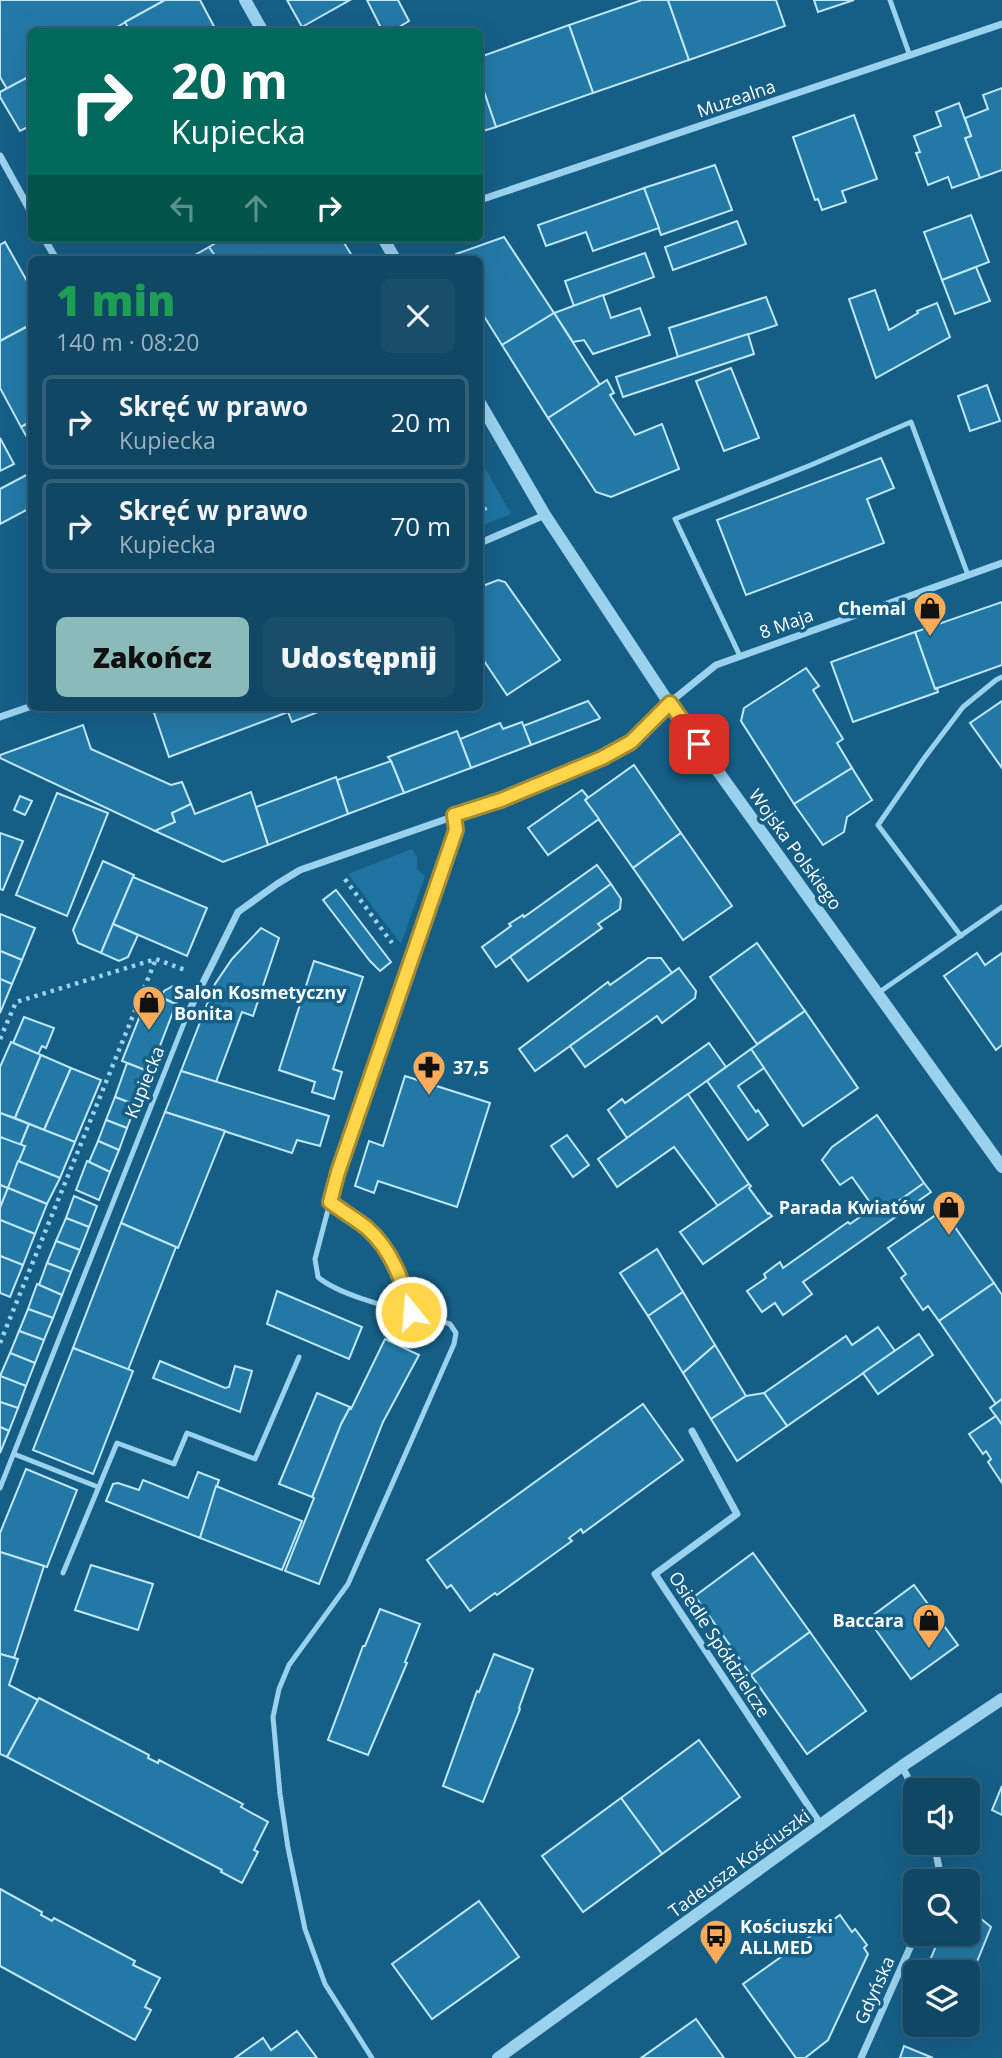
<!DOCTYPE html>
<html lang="pl">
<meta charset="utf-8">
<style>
:root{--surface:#104765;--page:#194e6b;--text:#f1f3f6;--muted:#9cb2bf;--line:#305f79;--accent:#8bbbb9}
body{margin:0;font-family:"Open Sans",sans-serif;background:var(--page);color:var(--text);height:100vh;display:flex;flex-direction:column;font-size:26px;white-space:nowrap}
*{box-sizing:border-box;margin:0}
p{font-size:23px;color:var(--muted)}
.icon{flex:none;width:38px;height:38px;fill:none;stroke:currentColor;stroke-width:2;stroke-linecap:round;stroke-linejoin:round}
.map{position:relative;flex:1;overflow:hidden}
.drawer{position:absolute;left:28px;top:256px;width:455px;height:455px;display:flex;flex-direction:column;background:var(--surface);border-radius:10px;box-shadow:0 7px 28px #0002,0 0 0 2px var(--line)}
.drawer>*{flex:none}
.banner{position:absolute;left:28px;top:28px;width:455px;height:214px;border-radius:10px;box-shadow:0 7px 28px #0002,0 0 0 2px var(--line);background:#00695c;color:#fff;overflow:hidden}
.tools{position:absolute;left:903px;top:1778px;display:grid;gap:14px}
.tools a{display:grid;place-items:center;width:77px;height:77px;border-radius:10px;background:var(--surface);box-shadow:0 7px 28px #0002,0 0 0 2px var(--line);font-size:35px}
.pin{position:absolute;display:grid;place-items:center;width:60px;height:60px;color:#fff;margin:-30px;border-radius:14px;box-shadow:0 4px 10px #0006}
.me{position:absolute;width:77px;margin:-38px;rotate:343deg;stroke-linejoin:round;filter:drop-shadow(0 0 5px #0008)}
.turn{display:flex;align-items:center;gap:24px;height:147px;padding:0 28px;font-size:32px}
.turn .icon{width:91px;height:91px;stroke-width:2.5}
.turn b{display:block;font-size:49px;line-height:60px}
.lanes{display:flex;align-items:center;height:66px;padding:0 28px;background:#0003;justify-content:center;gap:35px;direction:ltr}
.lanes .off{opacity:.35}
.round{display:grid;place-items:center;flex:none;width:74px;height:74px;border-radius:10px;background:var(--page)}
.overview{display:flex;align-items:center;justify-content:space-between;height:119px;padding:0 28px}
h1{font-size:42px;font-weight:800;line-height:52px;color:#1e9e55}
.action{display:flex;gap:14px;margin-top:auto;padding:14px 28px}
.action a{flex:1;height:80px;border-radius:10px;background:var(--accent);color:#111;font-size:28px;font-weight:800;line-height:80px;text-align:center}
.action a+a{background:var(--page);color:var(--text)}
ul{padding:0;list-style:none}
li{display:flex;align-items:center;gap:21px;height:94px;margin:0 14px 10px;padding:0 14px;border:4px solid var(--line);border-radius:10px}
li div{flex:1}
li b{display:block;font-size:26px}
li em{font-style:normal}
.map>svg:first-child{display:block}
.green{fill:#1d74a1}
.building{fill:#2379a6;stroke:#c0e7fb;stroke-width:2}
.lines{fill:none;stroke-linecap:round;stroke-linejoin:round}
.path{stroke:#9ad2ee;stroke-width:4.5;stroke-dasharray:3.5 5;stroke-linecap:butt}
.service{stroke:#9ad2ee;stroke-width:5}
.minor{stroke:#9ad2ee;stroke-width:7}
.tertiary{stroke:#9ad2ee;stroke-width:12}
.route-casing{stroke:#a68a30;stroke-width:18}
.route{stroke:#ffd54a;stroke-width:12}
.labels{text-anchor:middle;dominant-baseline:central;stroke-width:7;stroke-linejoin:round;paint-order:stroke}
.street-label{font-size:18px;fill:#fff;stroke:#155f87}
.poi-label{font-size:18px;font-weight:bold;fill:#fff;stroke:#155f87;text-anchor:end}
</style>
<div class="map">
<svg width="1002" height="2058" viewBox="0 0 1002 2058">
<rect width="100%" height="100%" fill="#155f87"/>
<!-- green -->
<g class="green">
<polygon points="480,459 511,514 480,526"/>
<polygon points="412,849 417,857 417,869 425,876 401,944 348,874"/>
</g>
<!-- building -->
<g class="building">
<polygon points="0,0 165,0 108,32 32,32 32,75 7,89 0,77"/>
<polygon points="165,0 200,0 217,32 130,32 125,22"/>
<polygon points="287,0 350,0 302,27"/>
<polygon points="367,0 398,0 409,21 391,32 383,32"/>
<polygon points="642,0 668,0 689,60 593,93 569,25"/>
<polygon points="668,0 776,0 785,26 689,60"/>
<polygon points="814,0 854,0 818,12"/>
<polygon points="569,25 593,93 496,127 480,80 480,57"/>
<polygon points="32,75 32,125 20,131 0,97 0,92"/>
<polygon points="480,80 496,127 480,132"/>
<polygon points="1002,88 1002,170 980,178 965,138 971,136 965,118 988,109 983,95"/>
<polygon points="959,103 971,136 965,138 980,178 952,188 948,177 928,185 916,153 920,152 914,136 941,126 936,112"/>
<polygon points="854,115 877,179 842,191 846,202 822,210 818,199 815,200 793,137"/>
<polygon points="715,165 732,210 661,235 644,188"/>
<polygon points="644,188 659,228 593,251 586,232 546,246 538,225"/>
<polygon points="971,215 989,262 942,280 924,232"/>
<polygon points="737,221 746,244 673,270 665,247"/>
<polygon points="504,237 554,313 502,345 480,310 480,259 454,259 456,254"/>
<polygon points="224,238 341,238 354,259 266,259 263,255 256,259 217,259 209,247"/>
<polygon points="5,242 32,290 32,324 0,341 0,245"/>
<polygon points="209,247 217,259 188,259"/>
<polygon points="645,253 654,277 574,306 565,281"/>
<polygon points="976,267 990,301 955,314 942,280"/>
<polygon points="875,290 889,330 918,313 917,311 937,303 950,337 876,378 849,299"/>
<polygon points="603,295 611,318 640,308 650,335 593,354 584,340 573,342 554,313"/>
<polygon points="766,297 777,325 678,357 669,328"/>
<polygon points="554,313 600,385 548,418 502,345"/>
<polygon points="32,324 32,421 21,427 0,388 0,341"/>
<polygon points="748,334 754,354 623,397 616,377"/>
<polygon points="731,368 759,438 724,451 696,381"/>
<polygon points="607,380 614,393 610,395 635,435 662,424 679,469 611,497 596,492 548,418"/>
<polygon points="987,385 1000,421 970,431 958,396"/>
<polygon points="32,421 32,446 21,427"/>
<polygon points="0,438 14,464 0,471"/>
<polygon points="881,458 894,488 867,499 884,543 746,595 717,520"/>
<polygon points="32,472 32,507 0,524 0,489"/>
<polygon points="498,580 505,582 560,660 507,695 480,655 480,587"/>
<polygon points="1002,602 1002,665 935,689 915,632"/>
<polygon points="915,632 935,689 937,688 938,692 853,722 831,662"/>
<polygon points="806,668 819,686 813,690 843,739 837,743 852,768 794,804 741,721 744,708"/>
<polygon points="588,701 600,718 599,719 531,745 523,726"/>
<polygon points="1002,701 1002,768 970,723"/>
<polygon points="152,707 331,707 292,722 288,712 169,757"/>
<polygon points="522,722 531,745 471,768 460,739 500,723 503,729"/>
<polygon points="83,725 91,749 171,785 182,782 191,804 172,813 175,822 155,831 0,758 0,755"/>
<polygon points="457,731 471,768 404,793 391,761 388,757"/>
<polygon points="391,761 404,793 348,814 337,780"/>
<polygon points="634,765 681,833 633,868 585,800"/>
<polygon points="852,768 872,800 847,817 844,832 823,845 794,804"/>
<polygon points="336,777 348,814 268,845 256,807"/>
<polygon points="582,790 588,797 585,800 599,819 548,855 528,828"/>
<polygon points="251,792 268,845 223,862 155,831 175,822 172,813 191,804 195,814"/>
<polygon points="57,793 108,813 67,916 16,895"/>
<polygon points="20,796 32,801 25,815 14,810"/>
<polygon points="0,833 23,841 3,890 0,889"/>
<polygon points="681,833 732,906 683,940 633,868"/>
<polygon points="103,861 134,875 101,953 78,943 73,930"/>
<polygon points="597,865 611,884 496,967 482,947 511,926 509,924 523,915 524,917"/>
<polygon points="133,877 207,908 187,956 113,924"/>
<polygon points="611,884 621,899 620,909 598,924 602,928 528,981 510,957"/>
<polygon points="336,890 391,962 380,971 370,961 323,900"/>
<polygon points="0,914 35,928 22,960 0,951"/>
<polygon points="113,924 138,935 128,957 119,961 101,953"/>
<polygon points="261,928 279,938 253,1016 242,1012 216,1082 181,1071 215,984 232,959"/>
<polygon points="757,943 805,1011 757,1044 710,977"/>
<polygon points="0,951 22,960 12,984 0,979"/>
<polygon points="977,953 985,965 1002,953 1002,1045 996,1050 944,976"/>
<polygon points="648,958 661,958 672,973 535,1071 519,1049 608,982 610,985"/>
<polygon points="314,961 363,977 333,1069 342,1072 334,1099 312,1092 315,1082 279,1070"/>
<polygon points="679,968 696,991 695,998 662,1023 657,1016 585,1067 570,1046"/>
<polygon points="0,979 12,984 0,1013"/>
<polygon points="173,986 182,990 176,1004 161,997 164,991"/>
<polygon points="149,993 176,1004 150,1072 122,1061"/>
<polygon points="805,1011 858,1088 803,1126 751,1049"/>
<polygon points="24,1017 54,1028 46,1048 42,1046 38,1054 13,1043"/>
<polygon points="11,1042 41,1055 15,1118 0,1113 0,1067"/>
<polygon points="709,1043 726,1067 627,1138 608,1110 622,1099 625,1103"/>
<polygon points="751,1049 764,1068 738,1086 756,1112 758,1110 768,1125 748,1140 707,1081"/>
<polygon points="41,1055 71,1068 44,1130 15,1118"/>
<polygon points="127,1063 150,1072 136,1105 115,1097"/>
<polygon points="71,1068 101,1080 75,1142 44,1130"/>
<polygon points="181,1071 329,1116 320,1146 297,1140 292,1153 165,1112"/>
<polygon points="405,1076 490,1103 457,1207 378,1181 374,1193 355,1186 369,1141 383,1146"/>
<polygon points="688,1094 749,1184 718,1206 674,1147 617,1187 598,1159"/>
<polygon points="115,1097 136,1105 127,1128 106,1120"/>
<polygon points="165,1112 225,1131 178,1248 121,1223"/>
<polygon points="0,1113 29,1124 20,1146 0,1137"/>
<polygon points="877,1115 924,1183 879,1215 852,1177 840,1185 822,1160 832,1147"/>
<polygon points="106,1120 127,1128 119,1150 98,1141"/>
<polygon points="29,1124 75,1142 60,1178 18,1161 25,1146 20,1146"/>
<polygon points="567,1135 589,1165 573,1177 551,1146"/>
<polygon points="0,1137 25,1146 8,1188 0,1185"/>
<polygon points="98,1141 119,1150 110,1172 89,1162"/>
<polygon points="18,1161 60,1178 47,1204 8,1188"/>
<polygon points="87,1161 110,1172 99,1200 76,1190"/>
<polygon points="924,1183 931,1192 803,1282 812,1294 783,1315 775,1303 762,1312 747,1291 766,1278 764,1274 780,1262 783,1268 848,1222 850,1224 874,1207 879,1215"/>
<polygon points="749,1184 751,1186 749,1188 768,1214 769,1213 772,1216 703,1264 680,1232"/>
<polygon points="0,1185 8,1188 0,1208"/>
<polygon points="8,1188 47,1204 35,1234 0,1220 0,1208"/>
<polygon points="74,1196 97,1206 89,1227 66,1218"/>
<polygon points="943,1210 994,1283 939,1321 928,1306 923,1310 901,1278 906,1274 888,1248"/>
<polygon points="66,1218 89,1227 80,1250 56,1241"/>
<polygon points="0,1220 35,1234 23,1265 0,1256"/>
<polygon points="121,1223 176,1247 128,1370 73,1348"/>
<polygon points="56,1241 80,1250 71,1272 47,1263"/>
<polygon points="657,1249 683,1292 648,1316 620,1273"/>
<polygon points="0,1256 23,1265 10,1297 0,1293"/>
<polygon points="47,1263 71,1272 62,1295 39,1285"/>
<polygon points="994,1283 1002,1295 1002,1399 996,1404 939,1321"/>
<polygon points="37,1284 62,1295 53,1318 28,1309"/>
<polygon points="277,1291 362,1327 349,1359 267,1324"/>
<polygon points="683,1292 715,1345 683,1373 648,1316"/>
<polygon points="28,1309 53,1318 44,1340 19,1331"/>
<polygon points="878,1327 895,1351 787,1426 764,1393 846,1336 852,1345"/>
<polygon points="19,1331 44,1340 35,1363 10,1353"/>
<polygon points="919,1334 933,1355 878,1394 863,1373"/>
<polygon points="385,1339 419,1355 383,1422 319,1584 285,1571 314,1498 312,1497 341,1424 349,1409 351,1409"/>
<polygon points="715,1345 746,1396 711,1419 683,1373"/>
<polygon points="73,1348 133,1371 93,1474 33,1450"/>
<polygon points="10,1353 35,1363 26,1386 0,1376"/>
<polygon points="160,1361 225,1388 229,1387 235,1366 252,1371 240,1412 153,1378"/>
<polygon points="0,1376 26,1386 18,1408 0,1402"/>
<polygon points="317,1393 350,1407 341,1424 312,1497 279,1484"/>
<polygon points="764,1393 787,1426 737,1461 711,1419 746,1396"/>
<polygon points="1002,1399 1002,1425 990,1408"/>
<polygon points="0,1402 18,1408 9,1431 0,1427"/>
<polygon points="643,1404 683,1460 583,1533 581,1529 569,1538 572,1541 497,1595 495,1593 470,1611 451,1585 447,1588 427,1560"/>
<polygon points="996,1416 1002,1425 1002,1483 988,1462 991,1459 986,1451 983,1454 969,1434"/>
<polygon points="0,1427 9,1431 0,1453"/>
<polygon points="26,1469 77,1490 47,1567 0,1552 0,1533"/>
<polygon points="198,1472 219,1480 200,1538 106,1501 113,1484 118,1483 139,1490 143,1480 188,1498"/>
<polygon points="216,1486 302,1521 282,1570 200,1538"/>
<polygon points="0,1552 44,1566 14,1658 0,1654"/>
<polygon points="753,1553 810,1632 751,1675 695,1596"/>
<polygon points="91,1565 153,1584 138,1630 75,1610"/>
<polygon points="914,1585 958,1645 911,1679 868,1619"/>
<polygon points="380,1609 420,1624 405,1662 407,1663 368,1755 328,1740 363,1646 365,1646"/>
<polygon points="810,1632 866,1711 807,1754 751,1675"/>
<polygon points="0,1654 18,1659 9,1685 38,1700 7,1757 0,1754"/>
<polygon points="494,1654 533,1669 519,1708 520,1709 483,1802 443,1786 477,1691 479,1692"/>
<polygon points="39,1698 149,1755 148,1758 158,1763 159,1760 243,1804 241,1807 268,1822 254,1850 258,1852 242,1883 221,1872 222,1870 7,1757"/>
<polygon points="699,1740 740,1797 662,1854 621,1798"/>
<polygon points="1002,1786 1002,1815 992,1810"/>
<polygon points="621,1798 662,1854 583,1912 542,1856"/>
<polygon points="0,1889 42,1912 41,1915 52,1921 54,1918 135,1961 133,1965 160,1978 145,2007 151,2010 135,2040 0,1966"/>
<polygon points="479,1901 519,1957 432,2019 392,1964"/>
<polygon points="968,1908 991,1927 968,1984 968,1972 925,1972 941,1934 968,1934"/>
<polygon points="840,1915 852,1932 855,1929 867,1945 864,1948 868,1954 828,2040 805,2058 796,2058 743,1984"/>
<polygon points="696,2019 724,2058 641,2058"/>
<polygon points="297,2031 317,2058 235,2058 263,2038 271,2050"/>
<polygon points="904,2046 933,2058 900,2058"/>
</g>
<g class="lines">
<!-- path -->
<g class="path">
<polyline points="480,500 488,515"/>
<polyline points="345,879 392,943"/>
<polyline points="0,1039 16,1002 156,959 185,970"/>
<polyline points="0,1343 156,959"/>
</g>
<!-- service -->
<g class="service">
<polyline points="890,0 910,56"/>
<polyline points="740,656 675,519 811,465 911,422 968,575"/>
<polyline points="961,936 878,825 925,757 963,707 996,680 1002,677"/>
<polyline points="878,993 1002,907"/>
<path d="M330,1202C342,1211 356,1219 367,1228C392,1250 403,1282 411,1312"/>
<polyline points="14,1454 98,1487"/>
<polyline points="0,1488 188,1013"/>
<polyline points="63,1573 117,1443 174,1464 187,1433 255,1459 299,1357"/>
<path d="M372,2058L325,1984L305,1929L288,1848L280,1794L273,1717L279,1689L289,1665L348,1584L454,1344L456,1333L450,1324C416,1313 343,1299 318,1277L315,1259L338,1172L456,830L454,815"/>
</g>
<!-- minor -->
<g class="minor">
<polyline points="0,156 32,214"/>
<polyline points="480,200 1002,24"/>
<polyline points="44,238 56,259"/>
<polyline points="480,543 545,515"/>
<polyline points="0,717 32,706"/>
<polyline points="188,1013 238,912 277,884 300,870 501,800 602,758 631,742 669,703 716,665 1002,563"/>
<polyline points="692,1431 737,1514 655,1574 821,1825"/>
<polyline points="902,1766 915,1792"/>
<polyline points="934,1843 941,1878 939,1881"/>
<polyline points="861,2058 916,1934"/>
</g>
<!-- tertiary -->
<g class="tertiary">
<polyline points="245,0 263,32"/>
<polyline points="383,238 395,259"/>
<polyline points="480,403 545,515 669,703 1002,1167"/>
<polyline points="498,2058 902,1766 1002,1699"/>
</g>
</g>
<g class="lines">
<defs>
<path id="route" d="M411,1312C403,1282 392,1250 367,1228C356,1219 342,1211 330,1202L338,1172L456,830L454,815L501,800L602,758L631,742L670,703L699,744"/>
</defs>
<!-- route casing -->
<use href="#route" class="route-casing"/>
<!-- route -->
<use href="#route" class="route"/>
</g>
<!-- icons -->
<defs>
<symbol id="shop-pin" viewBox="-11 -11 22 30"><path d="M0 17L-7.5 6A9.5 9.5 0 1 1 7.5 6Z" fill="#ffab58" stroke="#155f87"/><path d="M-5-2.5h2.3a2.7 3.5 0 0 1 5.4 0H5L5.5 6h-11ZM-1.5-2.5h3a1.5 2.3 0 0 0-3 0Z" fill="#111"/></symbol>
<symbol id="pharmacy-pin" viewBox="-11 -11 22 30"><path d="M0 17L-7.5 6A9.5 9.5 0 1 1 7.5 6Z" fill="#ffab58" stroke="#155f87"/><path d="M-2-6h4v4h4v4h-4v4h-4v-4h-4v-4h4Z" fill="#111"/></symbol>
<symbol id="bus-pin" viewBox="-11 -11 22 30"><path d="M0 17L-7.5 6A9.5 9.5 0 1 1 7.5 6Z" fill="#ffab58" stroke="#155f87"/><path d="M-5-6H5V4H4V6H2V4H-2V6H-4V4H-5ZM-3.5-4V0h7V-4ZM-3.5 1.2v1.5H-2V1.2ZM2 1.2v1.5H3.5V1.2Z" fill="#111"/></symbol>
</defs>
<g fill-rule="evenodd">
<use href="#shop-pin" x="911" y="589" width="38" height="52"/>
<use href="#shop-pin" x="130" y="983" width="38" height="52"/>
<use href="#pharmacy-pin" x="410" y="1048" width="38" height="52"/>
<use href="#shop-pin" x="930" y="1188" width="38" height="52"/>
<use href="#shop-pin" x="910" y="1601" width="38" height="52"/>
<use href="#bus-pin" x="697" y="1917" width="38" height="52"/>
</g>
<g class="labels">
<!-- street labels -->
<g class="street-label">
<text transform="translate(736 98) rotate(-19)">Muzealna</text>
<text transform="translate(786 623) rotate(-20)">8 Maja</text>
<text transform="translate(796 849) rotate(54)">Wojska Polskiego</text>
<text transform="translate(144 1082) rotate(-68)">Kupiecka</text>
<text transform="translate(720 1644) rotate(57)">Osiedle Spółdzielcze</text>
<text transform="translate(739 1863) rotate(-36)">Tadeusza Kościuszki</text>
<text transform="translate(874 1990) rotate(-66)">Gdyńska</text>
</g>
<!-- poi labels -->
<g class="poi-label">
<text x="906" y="608">Chemal</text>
<text x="174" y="992" text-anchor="start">Salon Kosmetyczny<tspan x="174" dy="21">Bonita</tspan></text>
<text x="453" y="1067" text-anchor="start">37,5</text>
<text x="925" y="1207">Parada Kwiatów</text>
<text x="904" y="1620">Baccara</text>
<text x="740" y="1926" text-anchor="start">Kościuszki<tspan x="740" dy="21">ALLMED</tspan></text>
</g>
</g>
</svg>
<div class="tools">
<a><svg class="icon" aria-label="sound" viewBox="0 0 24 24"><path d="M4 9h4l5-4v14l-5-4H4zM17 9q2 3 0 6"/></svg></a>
<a><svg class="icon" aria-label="search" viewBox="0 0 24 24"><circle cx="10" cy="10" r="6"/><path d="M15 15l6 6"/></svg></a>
<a><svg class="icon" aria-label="layers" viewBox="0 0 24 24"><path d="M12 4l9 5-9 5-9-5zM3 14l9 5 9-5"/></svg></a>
</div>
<div class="pin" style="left:699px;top:744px;background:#d93025"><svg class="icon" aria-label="arrive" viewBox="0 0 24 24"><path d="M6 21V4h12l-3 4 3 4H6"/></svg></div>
<svg class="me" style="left:411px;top:1312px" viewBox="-20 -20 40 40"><circle r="17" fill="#ffd54a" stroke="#fff" stroke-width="3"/><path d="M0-11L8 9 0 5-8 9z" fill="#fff"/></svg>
<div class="banner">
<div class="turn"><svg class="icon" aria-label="right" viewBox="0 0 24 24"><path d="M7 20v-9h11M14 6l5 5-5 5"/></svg><div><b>20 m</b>Kupiecka</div></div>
<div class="lanes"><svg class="icon off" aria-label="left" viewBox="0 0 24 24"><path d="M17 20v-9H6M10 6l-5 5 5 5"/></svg><svg class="icon off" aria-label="ahead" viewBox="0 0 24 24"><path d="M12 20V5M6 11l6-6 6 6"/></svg><svg class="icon" aria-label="right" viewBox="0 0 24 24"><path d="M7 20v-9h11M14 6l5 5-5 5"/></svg></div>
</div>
<section class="drawer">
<div class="overview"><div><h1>1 min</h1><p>140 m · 08:20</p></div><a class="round"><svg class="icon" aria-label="close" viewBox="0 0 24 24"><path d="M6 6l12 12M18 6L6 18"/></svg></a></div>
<ul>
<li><svg class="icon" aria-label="right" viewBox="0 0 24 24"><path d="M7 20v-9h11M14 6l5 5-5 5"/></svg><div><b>Skręć w prawo</b><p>Kupiecka</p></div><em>20 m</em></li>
<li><svg class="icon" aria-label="right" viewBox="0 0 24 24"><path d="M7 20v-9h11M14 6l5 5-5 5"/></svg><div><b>Skręć w prawo</b><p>Kupiecka</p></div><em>70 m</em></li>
</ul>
<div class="action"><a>Zakończ</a><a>Udostępnij</a></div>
</section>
</div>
